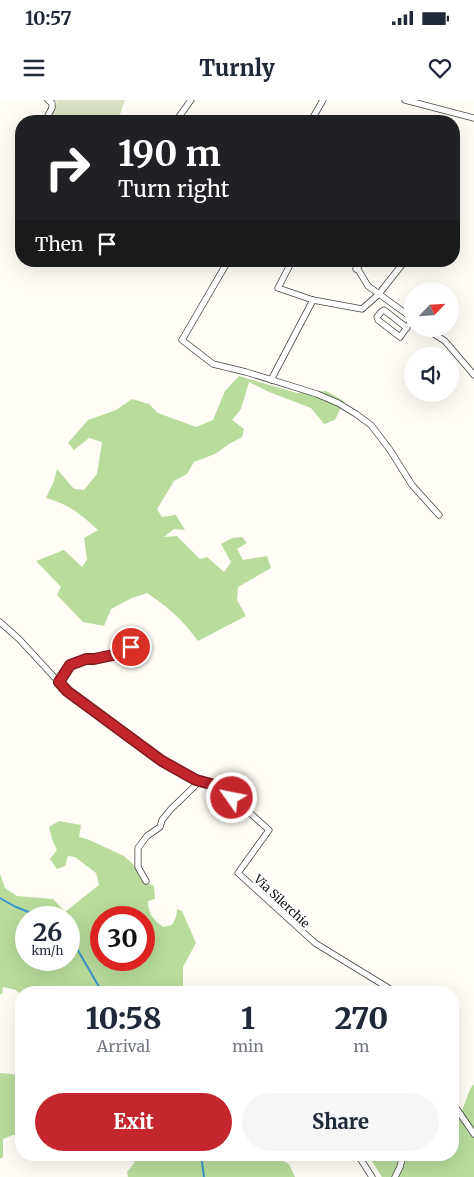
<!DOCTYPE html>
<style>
:root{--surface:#fff;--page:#f6f6f7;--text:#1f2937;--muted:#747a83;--accent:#c4262e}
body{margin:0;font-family:Merriweather,serif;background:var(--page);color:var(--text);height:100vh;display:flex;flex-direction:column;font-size:19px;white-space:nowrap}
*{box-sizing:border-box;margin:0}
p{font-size:16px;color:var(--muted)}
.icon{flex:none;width:28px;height:28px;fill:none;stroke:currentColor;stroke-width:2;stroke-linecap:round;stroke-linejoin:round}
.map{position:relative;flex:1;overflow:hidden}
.drawer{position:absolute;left:15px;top:886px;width:444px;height:175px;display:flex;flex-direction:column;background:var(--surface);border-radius:20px;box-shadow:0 5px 20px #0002}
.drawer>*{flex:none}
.banner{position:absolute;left:15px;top:15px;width:445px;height:152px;border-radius:20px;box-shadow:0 5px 20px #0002;background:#202124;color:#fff;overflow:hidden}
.needle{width:32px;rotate:65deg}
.tools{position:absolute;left:404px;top:182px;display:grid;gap:10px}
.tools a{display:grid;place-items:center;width:55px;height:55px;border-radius:50%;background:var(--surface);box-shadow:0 5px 20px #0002;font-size:25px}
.speed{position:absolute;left:15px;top:806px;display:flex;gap:10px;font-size:25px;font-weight:700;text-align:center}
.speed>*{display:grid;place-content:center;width:65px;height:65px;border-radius:50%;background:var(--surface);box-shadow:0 5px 20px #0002;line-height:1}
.speed small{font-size:12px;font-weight:400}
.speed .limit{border:8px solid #d22;background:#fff;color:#111}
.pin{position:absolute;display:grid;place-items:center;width:42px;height:42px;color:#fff;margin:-21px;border:2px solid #fff;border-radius:50%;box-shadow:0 1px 5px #0007}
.me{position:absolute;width:55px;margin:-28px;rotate:303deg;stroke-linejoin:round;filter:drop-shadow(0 0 4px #0008)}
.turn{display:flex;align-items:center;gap:18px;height:105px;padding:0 20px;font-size:22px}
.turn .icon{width:65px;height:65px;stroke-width:2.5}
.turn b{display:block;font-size:35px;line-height:42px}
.then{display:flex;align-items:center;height:48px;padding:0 20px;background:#0003;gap:10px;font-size:19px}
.eta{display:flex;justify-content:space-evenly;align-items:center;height:85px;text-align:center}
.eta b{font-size:30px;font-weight:800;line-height:35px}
.cta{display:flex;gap:10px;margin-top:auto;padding:10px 20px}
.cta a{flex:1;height:58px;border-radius:30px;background:var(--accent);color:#fff;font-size:20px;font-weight:800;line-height:58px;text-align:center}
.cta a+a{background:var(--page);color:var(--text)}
.status{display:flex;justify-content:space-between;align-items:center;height:35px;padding:0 25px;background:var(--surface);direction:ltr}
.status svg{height:14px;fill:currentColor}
header{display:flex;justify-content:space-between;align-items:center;height:65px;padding:0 20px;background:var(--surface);font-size:22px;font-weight:800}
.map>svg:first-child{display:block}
.forest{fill:#b9dc9c;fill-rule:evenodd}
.cemetery{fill:#d9e3c4}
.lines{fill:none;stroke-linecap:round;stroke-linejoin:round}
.stream{stroke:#3f96cf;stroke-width:2}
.minor-casing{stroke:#444;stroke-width:7}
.minor{stroke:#fff;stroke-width:5.5}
.route-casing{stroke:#7f191e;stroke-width:12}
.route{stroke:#c4262e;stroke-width:9}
.labels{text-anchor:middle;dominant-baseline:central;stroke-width:5;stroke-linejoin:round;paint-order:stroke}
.street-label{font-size:12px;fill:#111;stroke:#fff}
</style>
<div class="status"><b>10:57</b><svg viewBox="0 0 49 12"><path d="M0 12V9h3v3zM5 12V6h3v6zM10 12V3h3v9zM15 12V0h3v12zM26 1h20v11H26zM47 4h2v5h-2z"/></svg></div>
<header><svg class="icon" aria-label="menu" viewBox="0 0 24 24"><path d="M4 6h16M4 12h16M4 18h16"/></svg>Turnly<svg class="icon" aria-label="heart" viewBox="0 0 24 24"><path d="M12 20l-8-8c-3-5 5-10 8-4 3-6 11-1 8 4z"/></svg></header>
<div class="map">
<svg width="474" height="1077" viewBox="0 0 474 1077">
<rect width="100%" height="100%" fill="#fffdf5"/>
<!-- forest -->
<g class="forest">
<path d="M239,276L297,293L326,291L344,301L335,320L324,324L311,308L269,292L249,282L241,309L232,320L244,329L242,337L229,344L215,354L194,362L187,374L174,381L157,409L162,417L176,415L185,430L174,429L164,437L177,436L200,459L207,457L224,472L231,462L221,444L232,438L242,437L247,443L237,449L243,460L267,456L271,468L238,487L237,500L246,516L198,541C182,519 169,508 147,493L132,498L111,509L104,526L83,522L57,495L61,487L36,461L64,450L82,467L87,460L84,438L98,430C82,415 67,403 46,398L54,381L57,369L74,389L84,390L97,374L102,342L89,338L74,350L68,343L88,320L116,310L132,299L149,304L158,313L196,327L213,320L225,291Z"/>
<path d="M59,721L81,725L79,737L87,739L124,756L133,764L142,781L154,786L155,799L148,801C148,813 153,820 163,827L172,825L176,817L177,809L182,811L196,843L183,867V892H21V894L16,890L3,887L2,894H0V774L5,788L17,796L53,799L65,812L99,785L96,773L75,757L68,756L65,766L57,769L50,759L57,750L52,739L49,727ZM26,818H69V860H26ZM101,818H144V860H101Z"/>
<polygon points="0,973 21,975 21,1035 13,1035 3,1039 3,1057 0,1059"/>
<polygon points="474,984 474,1077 382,1077 368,1055 452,1055 453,1004 461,1014 470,989"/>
<polygon points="120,1055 272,1055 289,1064 295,1077 128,1077 127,1072 135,1062"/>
</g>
<!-- cemetery -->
<polygon class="cemetery" points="54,0 125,0 118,21 49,21 57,2"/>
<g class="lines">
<!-- stream -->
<g class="stream">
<polyline points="0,798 14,806 43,818"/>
<polyline points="69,839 76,847 102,892"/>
<polyline points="201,1055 204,1077"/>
</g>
<defs>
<g id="minor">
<polyline points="405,0 474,18"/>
<polyline points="45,21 52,8 52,3 48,0"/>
<polyline points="176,21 191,0"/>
<polyline points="311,21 323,0"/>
<polyline points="228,161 182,240 213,264 246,272 317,294 338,303 356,314 371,325 390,350 412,385 439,415"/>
<polyline points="292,161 278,188 313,200 362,209 378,195 405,161"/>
<polyline points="353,161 368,186 412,218"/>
<polyline points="356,169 363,161"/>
<polyline points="407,228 384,210 381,212 377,217 378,220 400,237 412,220"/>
<polyline points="426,229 445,241 474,275"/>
<polyline points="271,280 313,200"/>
<polyline points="0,522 19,539 67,591 162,661 196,680 211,684 232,697 269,730 238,773 315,843 395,892"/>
<path d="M59,582C76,550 87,564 115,555C125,552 134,545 143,540"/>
<polyline points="146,781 138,767 138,748 147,736 160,727 162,720 171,709 200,681"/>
<polyline points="452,1002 474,1034"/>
<polyline points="358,1055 372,1077"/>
<polyline points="395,1077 400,1067 403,1055"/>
</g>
</defs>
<!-- minor casing -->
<use href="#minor" class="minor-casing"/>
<!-- minor -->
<use href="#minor" class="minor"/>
</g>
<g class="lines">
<defs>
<polyline id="route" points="131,547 118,554 94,559 86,559 70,565 59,582 67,591 162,661 196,680 211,684 232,698"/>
</defs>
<!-- route casing -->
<use href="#route" class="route-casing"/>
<!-- route -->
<use href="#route" class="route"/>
</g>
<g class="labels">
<!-- street labels -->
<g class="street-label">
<text transform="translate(282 801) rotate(43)">Via Silerchie</text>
</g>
</g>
</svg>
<div class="tools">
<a><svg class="needle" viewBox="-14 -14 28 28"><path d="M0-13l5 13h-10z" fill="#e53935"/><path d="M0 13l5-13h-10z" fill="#747a83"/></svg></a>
<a><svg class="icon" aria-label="sound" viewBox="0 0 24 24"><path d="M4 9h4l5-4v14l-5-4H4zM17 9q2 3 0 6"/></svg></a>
</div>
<div class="speed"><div>26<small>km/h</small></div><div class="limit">30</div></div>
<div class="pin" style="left:131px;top:547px;background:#d93025"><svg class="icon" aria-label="arrive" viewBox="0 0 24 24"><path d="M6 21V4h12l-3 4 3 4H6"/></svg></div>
<svg class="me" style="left:232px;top:698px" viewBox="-20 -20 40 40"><circle r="17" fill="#c4262e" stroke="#fff" stroke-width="3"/><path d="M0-11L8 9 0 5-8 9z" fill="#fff"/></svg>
<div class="banner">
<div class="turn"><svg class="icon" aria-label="right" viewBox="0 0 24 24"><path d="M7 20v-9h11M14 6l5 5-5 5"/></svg><div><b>190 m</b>Turn right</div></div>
<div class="then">Then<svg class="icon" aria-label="arrive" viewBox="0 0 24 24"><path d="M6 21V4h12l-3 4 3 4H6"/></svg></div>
</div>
<section class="drawer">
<div class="eta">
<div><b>10:58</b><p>Arrival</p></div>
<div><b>1</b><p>min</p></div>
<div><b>270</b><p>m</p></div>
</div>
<div class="cta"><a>Exit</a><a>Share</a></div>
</section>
</div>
